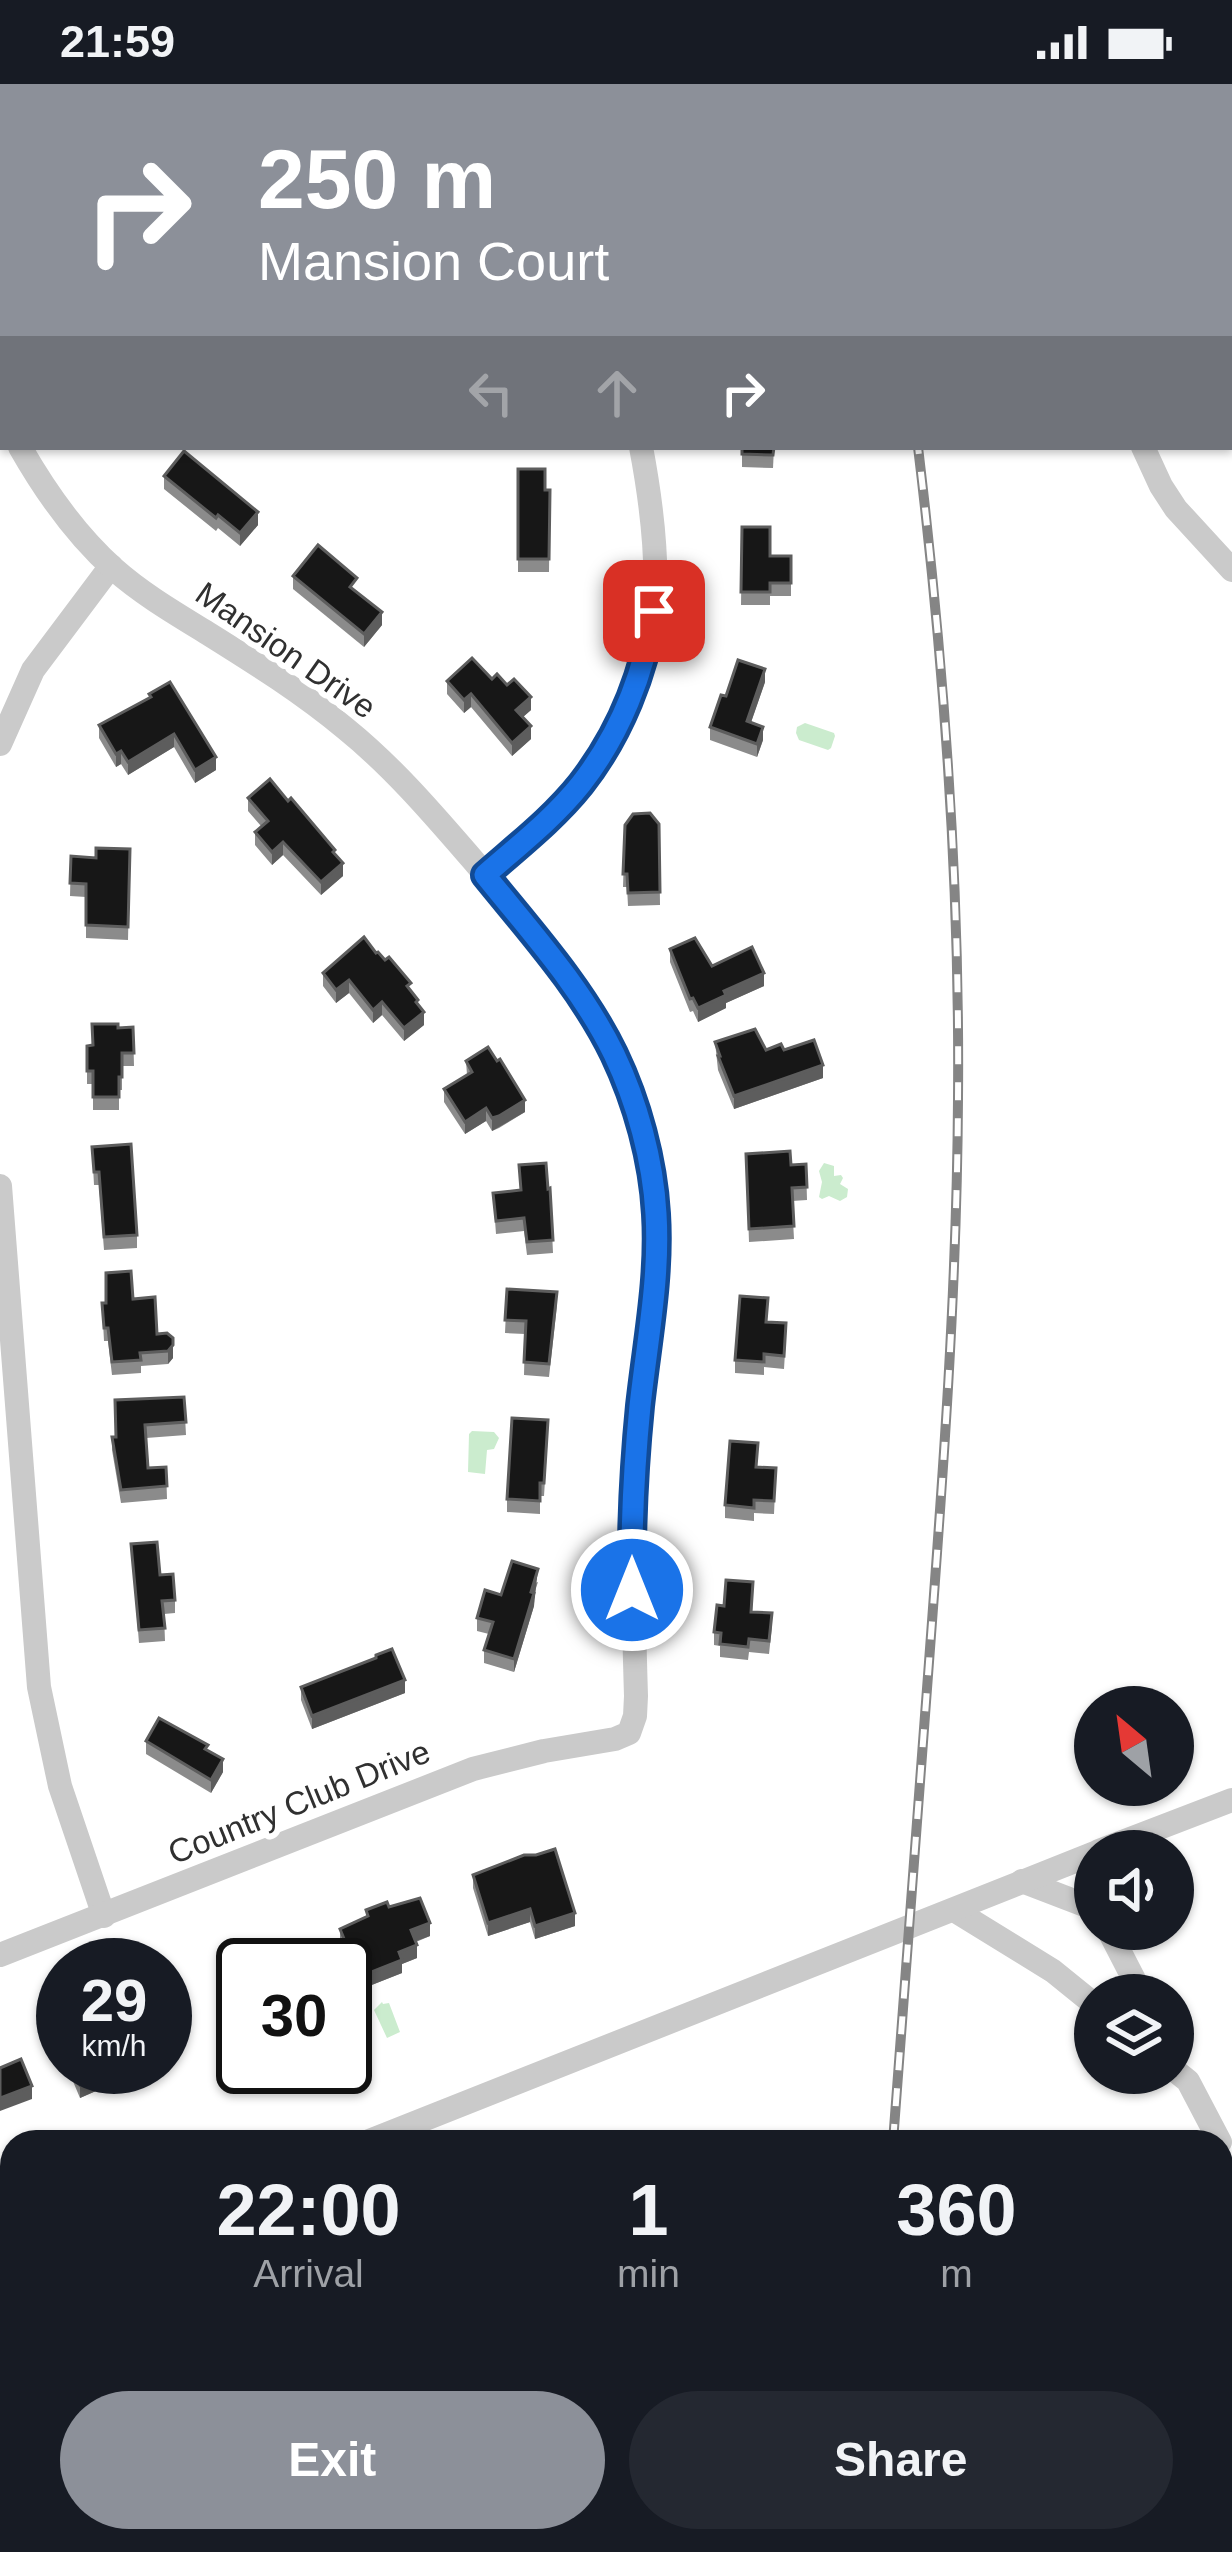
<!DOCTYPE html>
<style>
:root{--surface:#171b24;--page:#242831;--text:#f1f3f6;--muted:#9ea1a6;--accent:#8c9099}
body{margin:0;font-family:Helvetica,sans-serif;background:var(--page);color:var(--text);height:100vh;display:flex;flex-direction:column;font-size:45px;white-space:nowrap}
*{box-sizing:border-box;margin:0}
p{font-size:39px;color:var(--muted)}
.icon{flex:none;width:66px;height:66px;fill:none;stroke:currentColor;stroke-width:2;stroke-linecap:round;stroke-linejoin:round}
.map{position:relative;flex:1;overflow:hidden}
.sheet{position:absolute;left:0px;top:2046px;width:1233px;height:423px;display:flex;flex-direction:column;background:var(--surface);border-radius:36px 36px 0 0;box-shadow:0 3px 9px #0004}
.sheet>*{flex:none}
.top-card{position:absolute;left:0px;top:0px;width:1233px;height:366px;box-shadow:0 3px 9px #0004;background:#8c9099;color:#fff;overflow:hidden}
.needle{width:78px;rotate:331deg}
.tools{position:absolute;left:1074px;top:1602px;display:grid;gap:24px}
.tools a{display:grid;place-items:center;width:120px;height:120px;border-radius:50%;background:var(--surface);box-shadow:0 3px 9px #0004;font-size:60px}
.speed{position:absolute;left:36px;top:1854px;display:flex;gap:24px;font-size:60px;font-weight:700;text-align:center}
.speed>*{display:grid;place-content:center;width:156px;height:156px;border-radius:50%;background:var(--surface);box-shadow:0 3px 9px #0004;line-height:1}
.speed small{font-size:30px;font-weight:400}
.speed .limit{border:6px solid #111;border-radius:18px;background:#fff;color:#111}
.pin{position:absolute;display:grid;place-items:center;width:102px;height:102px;color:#fff;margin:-51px;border-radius:24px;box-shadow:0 6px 18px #0006}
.me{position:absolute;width:132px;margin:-66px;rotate:0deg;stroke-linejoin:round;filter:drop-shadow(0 0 9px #0008)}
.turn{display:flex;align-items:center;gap:42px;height:252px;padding:0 60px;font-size:54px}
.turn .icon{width:156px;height:156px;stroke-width:2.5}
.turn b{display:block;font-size:84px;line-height:102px}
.lanes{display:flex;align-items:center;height:114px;padding:0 60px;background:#0003;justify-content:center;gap:60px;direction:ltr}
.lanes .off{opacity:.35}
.eta{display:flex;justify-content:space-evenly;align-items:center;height:204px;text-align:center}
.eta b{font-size:72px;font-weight:800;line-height:84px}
.primary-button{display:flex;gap:24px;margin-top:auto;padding:24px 60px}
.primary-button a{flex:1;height:138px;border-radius:72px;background:var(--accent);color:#fff;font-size:48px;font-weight:800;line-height:138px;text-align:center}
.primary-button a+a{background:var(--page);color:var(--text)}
.status{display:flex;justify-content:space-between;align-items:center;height:84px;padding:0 60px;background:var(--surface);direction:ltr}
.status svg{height:33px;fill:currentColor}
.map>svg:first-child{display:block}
.water{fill:#cbecce}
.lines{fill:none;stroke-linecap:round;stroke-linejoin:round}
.stream{stroke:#cbecce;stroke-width:6}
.minor{stroke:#cacaca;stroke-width:24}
.rail-casing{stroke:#858585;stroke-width:10}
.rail{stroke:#fff;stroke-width:6;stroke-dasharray:18;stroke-linecap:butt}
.wall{fill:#8b8b8b}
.shaded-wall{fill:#5d5d5d}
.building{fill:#171717;stroke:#5d5d5d;stroke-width:3}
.route-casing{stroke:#114b97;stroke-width:30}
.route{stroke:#1a73e8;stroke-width:21}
.labels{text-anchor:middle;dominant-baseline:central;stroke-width:12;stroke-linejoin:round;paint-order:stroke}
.street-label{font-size:33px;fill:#303030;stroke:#fff}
</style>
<div class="status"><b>21:59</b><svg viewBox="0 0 49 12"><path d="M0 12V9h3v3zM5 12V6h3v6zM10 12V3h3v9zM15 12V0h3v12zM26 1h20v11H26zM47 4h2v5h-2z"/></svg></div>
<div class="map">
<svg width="1232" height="2468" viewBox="0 0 1232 2468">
<rect width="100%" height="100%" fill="#fff"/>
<!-- water -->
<g class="water">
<polygon points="805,639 834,649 835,652 831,664 828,666 799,656 796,649 797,643"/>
<polygon points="824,1079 834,1082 834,1092 841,1091 843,1094 840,1100 848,1105 847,1113 840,1117 829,1112 822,1115 819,1113 822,1098 819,1087"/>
<polygon points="472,1347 494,1348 499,1354 494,1365 487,1366 485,1390 468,1388 469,1350"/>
<polygon points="382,1918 383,1920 389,1919 400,1948 387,1954 374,1926"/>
</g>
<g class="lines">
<!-- stream -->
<g class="stream">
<polyline points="1221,2453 1232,2452"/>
<polyline points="1136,2468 1138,2463 1183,2457"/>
</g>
<!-- minor -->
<g class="minor">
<polyline points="919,0 921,3"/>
<polyline points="1142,0 1143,3"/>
<polyline points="77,3 84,0"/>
<polyline points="0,33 3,32"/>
<polyline points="1230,130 1232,133"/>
<polyline points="0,323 3,330"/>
<polyline points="1143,363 1161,402 1176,425 1232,486"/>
<polyline points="0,660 33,586 111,482"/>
<path d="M485,791C517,763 551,736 579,703C618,655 649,589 654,528C659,474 651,416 641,363"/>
<polyline points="0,1102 39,1603 60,1702 104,1832"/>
<polyline points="1099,1767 1232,1716"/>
<polyline points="1022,1797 1095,1825"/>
<polyline points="954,1826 1053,1887 1095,1921"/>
<polyline points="1108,1845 1142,1911"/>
<path d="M0,1871L473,1685L544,1667L615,1655L629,1649L635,1632L636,1612C633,1515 631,1419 640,1322C647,1259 659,1195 656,1132C650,990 560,878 472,775C433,730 393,683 346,645C302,608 252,577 204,547C173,528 141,509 114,485C76,451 45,407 20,363"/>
<polyline points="1173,1985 1188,1997 1220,2058"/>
<polyline points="367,2058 1095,1769"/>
<polyline points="0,2203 12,2199"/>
</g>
<defs>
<g id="rail">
<polyline points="856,0 857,3"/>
<polyline points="1010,0 1012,3"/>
<polyline points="1230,312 1232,315"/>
<path d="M893,2058C905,1898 917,1738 929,1578C943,1391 957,1203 958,1015C960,797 944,580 918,363"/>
<polyline points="862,2468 863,2457"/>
</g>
</defs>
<!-- rail casing -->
<use href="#rail" class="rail-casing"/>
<!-- rail -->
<use href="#rail" class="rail"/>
</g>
<!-- wall -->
<g class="wall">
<polygon points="1176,0 1232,0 1232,79 1230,75 1230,3 1178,3"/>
<polygon points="742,363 774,363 773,384 742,383"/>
<polygon points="518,385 545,406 550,406 549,488 518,488"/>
<polygon points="164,392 258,441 240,462 218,444 216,447 164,405"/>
<polygon points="742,443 770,472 791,472 791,512 770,512 770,521 741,521"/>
<polygon points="293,492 357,508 382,541 364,563 293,505"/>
<polygon points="492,595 531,626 523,633 531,655 512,672 471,623 464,629 447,610 447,597"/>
<polygon points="765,598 751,638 763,656 757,673 710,656 710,643 726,612"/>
<polygon points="149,610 216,686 195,699 174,663 128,691 121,680 116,683 99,654 99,641 149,614"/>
<polygon points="248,714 335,770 343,792 321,811 283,771 272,781 255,761 255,748 261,742 248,727"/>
<polygon points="659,740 660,821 628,822 627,803 623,803 625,741"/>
<polygon points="130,765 128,856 86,854 86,813 70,812 71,772 96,774"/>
<polygon points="670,865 712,882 764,902 726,919 726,924 698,938 693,927 690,928 670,878"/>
<polygon points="376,869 411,906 418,921 424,941 404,957 382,931 373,939 349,909 336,919 323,902 323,889"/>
<polygon points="133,943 134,982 122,982 122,1006 119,1006 119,1026 93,1026 93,1000 87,1000 87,962 92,961 118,944"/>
<polygon points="715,958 766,966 784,966 823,994 734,1025 718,986"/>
<polygon points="466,977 525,1028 499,1044 492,1047 486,1037 465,1050 444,1018 444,1005 467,991"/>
<polygon points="92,1063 137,1151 137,1164 104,1166 99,1101 94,1101"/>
<polygon points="746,1070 791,1081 806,1080 807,1116 792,1117 794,1155 749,1158"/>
<polygon points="519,1081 548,1105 550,1104 553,1169 527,1171 524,1147 496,1150 493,1109 520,1106"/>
<polygon points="507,1205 557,1221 549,1293 524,1291 525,1250 505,1249"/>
<polygon points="102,1219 157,1250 173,1274 168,1280 141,1282 141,1289 112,1291 108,1257 104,1257"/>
<polygon points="767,1238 786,1252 784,1285 764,1283 764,1291 735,1289 735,1276"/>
<polygon points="184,1313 186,1351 146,1354 148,1384 166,1383 167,1415 121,1419 112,1366 112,1353 116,1353"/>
<polygon points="548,1349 544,1412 540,1412 540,1430 507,1428 507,1415"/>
<polygon points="757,1383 776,1384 774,1430 754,1429 754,1437 725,1434 725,1421"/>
<polygon points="131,1460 160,1491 175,1516 175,1529 164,1530 165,1557 139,1559"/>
<polygon points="538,1498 534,1510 534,1522 514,1588 484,1579 484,1566 489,1550 477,1547 477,1534 501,1511"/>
<polygon points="753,1511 752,1528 772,1542 769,1570 749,1568 748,1576 720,1573 720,1562 714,1561 714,1548 724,1522"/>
<polygon points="301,1603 405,1609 312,1645 301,1616"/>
<polygon points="146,1657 208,1667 223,1688 211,1709 146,1670"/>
<polygon points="473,1791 575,1842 535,1855 530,1838 488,1852 473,1804"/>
<polygon points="389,1823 430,1852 416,1858 417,1874 402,1880 402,1889 359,1906 358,1903 345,1908 345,1881 332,1881 332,1874 344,1869 340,1858 340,1845 366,1833 366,1826"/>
<polygon points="243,1883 243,1929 229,1935 219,1907 219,1894"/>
<polygon points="67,1983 139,1983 105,1997 105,2003 80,2014"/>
</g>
<!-- shaded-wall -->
<g class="shaded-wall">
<polygon points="1181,0 1197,0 1197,2 1181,3"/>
<polygon points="258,428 258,441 240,462 240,449"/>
<polygon points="382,528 382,541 364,563 364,550"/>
<polygon points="765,585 765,598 747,650 747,637"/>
<polygon points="471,610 471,623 464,629 464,616"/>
<polygon points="531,613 531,626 516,639 516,626"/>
<polygon points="531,642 531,655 512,672 512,659"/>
<polygon points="763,643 763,656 757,673 757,660"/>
<polygon points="174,650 174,663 128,691 128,678"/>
<polygon points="121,667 121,680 116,683 116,670"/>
<polygon points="216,673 216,686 195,699 195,686"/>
<polygon points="283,758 283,771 272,781 272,768"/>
<polygon points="343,779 343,792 321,811 321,798"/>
<polygon points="764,889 764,902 726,919 726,924 698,938 698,924 724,907"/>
<polygon points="349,896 349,909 336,919 336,906"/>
<polygon points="382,918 382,931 373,939 373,926"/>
<polygon points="424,928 424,941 404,957 404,944"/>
<polygon points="823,981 823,994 734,1025 734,1012"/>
<polygon points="525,1016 525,1028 492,1047 492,1034"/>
<polygon points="486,1024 486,1037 465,1050 465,1038"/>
<polygon points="173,1261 173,1274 168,1280 168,1267"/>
<polygon points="538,1485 534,1522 514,1588 514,1575"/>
<polygon points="405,1596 405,1609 312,1645 312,1632"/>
<polygon points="223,1675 223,1688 211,1709 211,1696"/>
<polygon points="530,1825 530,1838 488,1852 488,1839"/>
<polygon points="575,1829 575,1842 535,1855 535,1842"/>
<polygon points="430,1839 430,1852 411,1859 411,1846"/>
<polygon points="417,1861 417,1874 402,1880 402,1889 359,1906 359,1893 399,1868"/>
<polygon points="358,1890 358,1903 345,1908 345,1895"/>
<polygon points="243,1916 243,1929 229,1935 229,1922"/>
<polygon points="108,1983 139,1983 105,1997 105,2003 80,2014 80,2001"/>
<polygon points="32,2002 32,2015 0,2027 0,2014"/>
</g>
<!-- building -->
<g class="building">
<polygon points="316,0 389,0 390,3 308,3"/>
<polygon points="1208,0 1232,0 1232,54 1230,49 1230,3 1209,3"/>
<polygon points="742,363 774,363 773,371 742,370"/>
<polygon points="184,367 258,428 240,449 218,431 216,434 164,392"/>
<polygon points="518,385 545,385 545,406 550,406 549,475 518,475"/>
<polygon points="742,443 770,443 770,472 791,472 791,499 770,499 770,508 741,508"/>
<polygon points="318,461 357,494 350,503 382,528 364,550 293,492"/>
<polygon points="472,574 492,595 497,590 507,601 514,595 531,613 516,626 531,642 512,659 471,610 464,616 447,597"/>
<polygon points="738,576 765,585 747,637 763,643 757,660 710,643 721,611 726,612"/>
<polygon points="170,598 216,673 195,686 174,650 128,678 121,667 116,670 99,641 151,613 149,610"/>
<polygon points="270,695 288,717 291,714 335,766 333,768 343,779 321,798 283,758 272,768 255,748 268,737 248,714"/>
<polygon points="650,729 659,740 660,808 628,809 627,790 623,790 625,741 633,730"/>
<polygon points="96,764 130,765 128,843 86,841 86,800 70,799 71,772 96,774"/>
<polygon points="364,853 376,869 378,868 385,876 389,873 411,899 407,902 418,916 416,918 424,928 404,944 382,918 373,926 349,896 336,906 323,889"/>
<polygon points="695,854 712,882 752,863 764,889 724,907 726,911 698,924 693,914 690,915 670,865"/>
<polygon points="92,940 118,940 118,944 133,943 134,969 122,969 122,993 119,993 119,1013 93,1013 93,987 87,987 87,962 93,961"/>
<polygon points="755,945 766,966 781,960 784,966 814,956 823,981 734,1012 718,972 720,972 715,958"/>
<polygon points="488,963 497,977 500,975 525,1016 499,1032 492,1034 486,1024 465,1038 444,1005 472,988 466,977"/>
<polygon points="131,1060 137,1151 104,1153 99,1088 94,1088 92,1063"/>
<polygon points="790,1067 791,1081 806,1080 807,1103 792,1104 794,1142 749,1145 746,1070"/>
<polygon points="546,1079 548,1105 550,1104 553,1156 527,1158 524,1134 496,1137 493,1109 521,1106 519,1081"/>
<polygon points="131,1187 133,1215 155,1213 157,1250 167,1249 173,1254 173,1261 168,1267 140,1269 141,1276 112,1278 108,1244 104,1244 102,1219 106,1219 106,1189"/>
<polygon points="507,1205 557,1208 549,1280 524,1278 526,1237 505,1236"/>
<polygon points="740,1212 768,1214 766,1238 786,1239 784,1272 764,1270 764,1278 735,1276"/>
<polygon points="184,1313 186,1338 145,1341 148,1384 166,1383 167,1402 121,1406 112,1353 116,1353 115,1316"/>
<polygon points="512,1334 548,1336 544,1399 540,1399 540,1417 507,1415"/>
<polygon points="730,1357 758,1359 756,1383 776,1384 774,1417 754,1416 754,1424 725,1421"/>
<polygon points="157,1458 160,1491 173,1490 175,1516 162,1517 165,1544 139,1546 131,1460"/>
<polygon points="512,1477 538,1485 531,1508 534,1509 514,1575 484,1566 493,1538 477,1534 485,1506 501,1511"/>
<polygon points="726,1496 753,1498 751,1528 772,1529 769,1557 749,1555 748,1563 720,1560 721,1549 714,1548 717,1521 724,1522"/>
<polygon points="392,1565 405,1596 312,1632 301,1603 376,1574 376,1571"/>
<polygon points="159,1634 208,1661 205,1665 223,1675 211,1696 146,1657"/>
<polygon points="555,1765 575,1829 535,1842 530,1825 488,1839 473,1791 524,1771 536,1771"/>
<polygon points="420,1814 430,1839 411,1846 417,1861 399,1868 402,1876 359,1893 358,1890 345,1895 345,1881 335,1881 332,1874 349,1867 340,1845 368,1832 366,1826 387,1818 389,1823"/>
<polygon points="282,1866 288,1881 248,1881"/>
<polygon points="243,1883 243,1916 229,1922 219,1894"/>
<polygon points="21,1975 32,2002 0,2014 0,1984"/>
<polygon points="72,1983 108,1983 103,1985 105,1990 80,2001"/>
</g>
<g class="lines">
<defs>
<path id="route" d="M632,1506C631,1445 634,1383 640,1322C647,1258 660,1194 656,1130C653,1076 637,1018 614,970C582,904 531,848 485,791C518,762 554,734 581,700C620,650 644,589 654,527"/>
</defs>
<!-- route casing -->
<use href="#route" class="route-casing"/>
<!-- route -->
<use href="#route" class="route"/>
</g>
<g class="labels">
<!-- street labels -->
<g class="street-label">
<text transform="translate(286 566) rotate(35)">Mansion Drive</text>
<text transform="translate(299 1718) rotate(-22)">Country Club Drive</text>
</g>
</g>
</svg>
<div class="tools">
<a><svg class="needle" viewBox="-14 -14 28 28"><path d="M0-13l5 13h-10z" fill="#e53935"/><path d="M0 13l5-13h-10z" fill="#9ea1a6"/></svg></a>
<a><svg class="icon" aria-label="sound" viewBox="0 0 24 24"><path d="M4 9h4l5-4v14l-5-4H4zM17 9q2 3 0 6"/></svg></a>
<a><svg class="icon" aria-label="layers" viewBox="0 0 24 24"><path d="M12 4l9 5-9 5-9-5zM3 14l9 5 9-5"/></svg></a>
</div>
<div class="speed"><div>29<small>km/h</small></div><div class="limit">30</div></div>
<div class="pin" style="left:654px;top:527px;background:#d93025"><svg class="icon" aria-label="arrive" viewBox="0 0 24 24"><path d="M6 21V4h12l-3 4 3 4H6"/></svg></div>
<svg class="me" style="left:632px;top:1506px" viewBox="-20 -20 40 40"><circle r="17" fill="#1a73e8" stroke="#fff" stroke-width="3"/><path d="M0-11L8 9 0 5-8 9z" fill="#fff"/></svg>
<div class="top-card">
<div class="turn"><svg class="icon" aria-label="right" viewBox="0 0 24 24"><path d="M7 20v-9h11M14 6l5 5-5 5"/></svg><div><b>250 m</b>Mansion Court</div></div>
<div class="lanes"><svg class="icon off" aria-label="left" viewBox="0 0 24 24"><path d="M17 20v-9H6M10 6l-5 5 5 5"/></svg><svg class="icon off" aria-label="ahead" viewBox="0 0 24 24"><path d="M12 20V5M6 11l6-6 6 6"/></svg><svg class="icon" aria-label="right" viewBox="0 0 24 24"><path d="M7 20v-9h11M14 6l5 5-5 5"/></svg></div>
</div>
<section class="sheet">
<div class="eta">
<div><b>22:00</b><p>Arrival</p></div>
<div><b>1</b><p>min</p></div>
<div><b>360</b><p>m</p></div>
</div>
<div class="primary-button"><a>Exit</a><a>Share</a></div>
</section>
</div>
